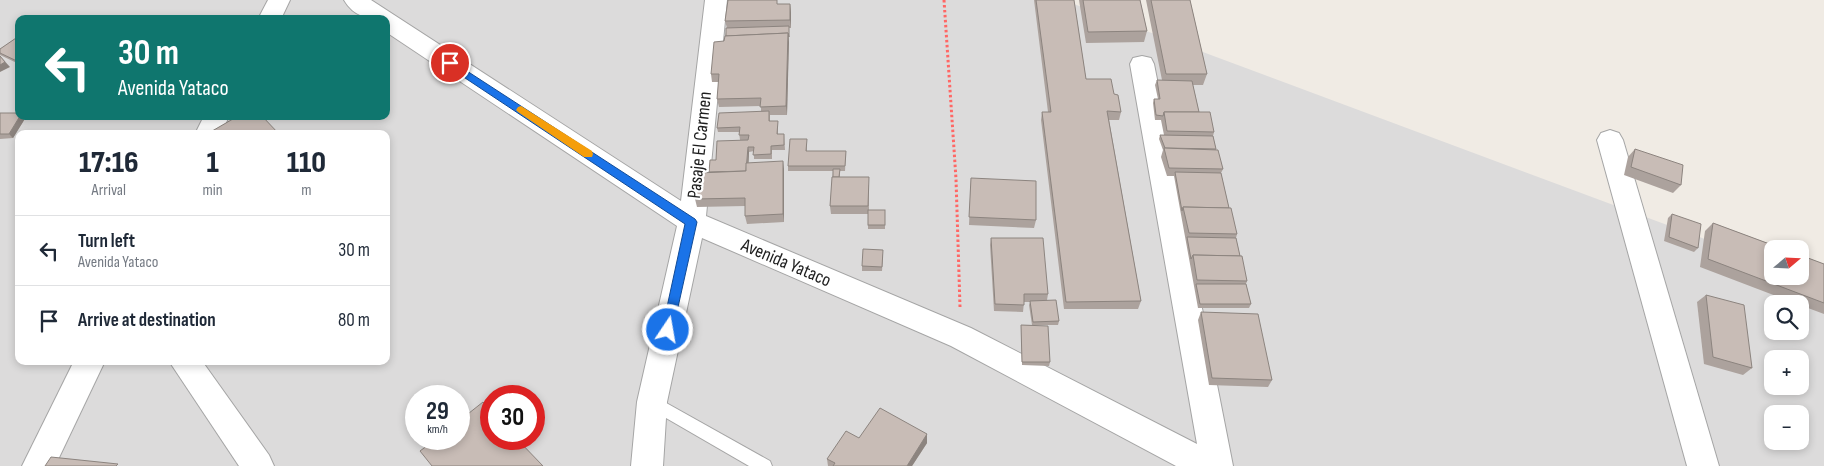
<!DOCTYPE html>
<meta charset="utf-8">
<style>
:root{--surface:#fff;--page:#f6f6f7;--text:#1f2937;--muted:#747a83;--line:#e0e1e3}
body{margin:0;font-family:"Sofia Sans Condensed",sans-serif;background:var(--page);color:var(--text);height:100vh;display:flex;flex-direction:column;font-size:19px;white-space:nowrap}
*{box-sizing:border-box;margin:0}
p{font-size:16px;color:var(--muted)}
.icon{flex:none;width:28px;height:28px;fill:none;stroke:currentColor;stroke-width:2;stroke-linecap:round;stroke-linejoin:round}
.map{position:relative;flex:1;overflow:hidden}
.details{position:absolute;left:15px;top:130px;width:375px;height:235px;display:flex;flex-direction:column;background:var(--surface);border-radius:10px;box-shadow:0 2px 8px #0003}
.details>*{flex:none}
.top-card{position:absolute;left:15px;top:15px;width:375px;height:105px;border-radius:10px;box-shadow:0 2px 8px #0003;background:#0f766e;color:#fff;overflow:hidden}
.needle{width:32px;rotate:71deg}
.tools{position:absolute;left:1764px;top:240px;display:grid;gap:10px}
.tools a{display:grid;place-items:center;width:45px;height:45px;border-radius:10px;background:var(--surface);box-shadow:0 2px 8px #0003;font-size:25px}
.speed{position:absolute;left:405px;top:385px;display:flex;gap:10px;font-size:25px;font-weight:700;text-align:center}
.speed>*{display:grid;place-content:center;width:65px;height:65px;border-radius:50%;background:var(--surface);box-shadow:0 2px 8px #0003;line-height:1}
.speed small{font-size:12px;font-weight:400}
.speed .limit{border:8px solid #d22;background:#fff;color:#111}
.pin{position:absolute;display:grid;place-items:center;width:42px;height:42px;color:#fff;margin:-21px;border:2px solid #fff;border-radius:50%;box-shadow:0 1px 5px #0007}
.me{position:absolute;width:55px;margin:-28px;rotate:12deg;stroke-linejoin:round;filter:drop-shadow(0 0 4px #0008)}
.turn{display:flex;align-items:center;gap:18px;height:105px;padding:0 20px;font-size:22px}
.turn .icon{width:65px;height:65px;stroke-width:2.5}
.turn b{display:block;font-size:35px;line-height:42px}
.eta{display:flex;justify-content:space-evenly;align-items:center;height:85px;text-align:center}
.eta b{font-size:30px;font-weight:800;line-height:35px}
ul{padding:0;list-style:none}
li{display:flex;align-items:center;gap:15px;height:70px;padding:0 20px;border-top:1px solid var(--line)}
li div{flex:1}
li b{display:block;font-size:19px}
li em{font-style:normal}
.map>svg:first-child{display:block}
.residential{fill:#dcdbdb;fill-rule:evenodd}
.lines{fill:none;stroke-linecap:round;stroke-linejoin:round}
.lane-casing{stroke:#a5a5a5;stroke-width:2}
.street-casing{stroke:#a5a5a5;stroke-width:2}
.path{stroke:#ff6765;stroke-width:3;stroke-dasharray:2.5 2.5;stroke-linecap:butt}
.lane{fill:#fff;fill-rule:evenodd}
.street{fill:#fff;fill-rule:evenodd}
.wall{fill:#aca29d}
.shaded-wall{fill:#8c847f}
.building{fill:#c8bcb6;stroke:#8c847f}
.route{fill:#1a73e8;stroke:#114b97}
.slow{fill:#f59e0b}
.labels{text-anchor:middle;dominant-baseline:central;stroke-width:4.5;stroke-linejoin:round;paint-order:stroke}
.street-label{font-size:19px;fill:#1e1e1e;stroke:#fff}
</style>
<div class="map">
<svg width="1824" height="466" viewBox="0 0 1824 466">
<rect width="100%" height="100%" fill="#f0ebe4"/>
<!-- residential -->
<path class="residential" d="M0,0H1063L1772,264V276H1800L1824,283V466H0ZM19,19H386V116H19ZM19,134H386V361H19ZM1772,304H1800V331H1772ZM1772,359H1800V386H1772ZM416,396H459V439H416ZM491,396H534V439H491ZM1772,414H1800V441H1772Z"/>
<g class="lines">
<defs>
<polygon id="lane" points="652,395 770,461 772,466 749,466 647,407 644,402 647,397"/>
<g id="street">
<polygon points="268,0 290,0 281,19 258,19"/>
<path d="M344,0H371L681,201L705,0H727L706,216L971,328L1197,444L1130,64L1133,58L1142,56L1151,58L1154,64L1233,466H1176L951,346L702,238L667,402L663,466H631L637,402L677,226L386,32V19C368,19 354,17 344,0Z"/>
<polygon points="204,116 229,116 221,134 195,134"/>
<polygon points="1610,130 1619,133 1623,140 1719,466 1687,466 1597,140 1601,133"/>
<polygon points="74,361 105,361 55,466 22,466"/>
<polygon points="169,361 202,361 269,455 274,466 239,466"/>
</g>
</defs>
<!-- lane casing -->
<use href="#lane" class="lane-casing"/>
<!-- street casing -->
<use href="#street" class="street-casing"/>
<!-- path -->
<polyline class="path" points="944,0 956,179 960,307"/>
<!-- lane -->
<use href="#lane" class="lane"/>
<!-- street -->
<use href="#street" class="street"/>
</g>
<!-- wall -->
<g class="wall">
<polygon points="1034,0 1074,0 1086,79 1114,94 1121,112 1119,120 1109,120 1141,301 1138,309 1064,309 1041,120 1042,112 1048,112"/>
<polygon points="1079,0 1140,0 1147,31 1144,42 1086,43"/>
<polygon points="1146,0 1190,0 1207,74 1203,85 1193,85 1199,112 1214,132 1213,136 1216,149 1223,169 1221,173 1229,208 1237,234 1236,238 1240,256 1247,281 1246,284 1251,304 1249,308 1198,308 1174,176 1167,176 1161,157 1163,150 1159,139 1160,135 1164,135 1161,120 1155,120 1153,103 1154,99 1158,99 1155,85 1157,80 1162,80"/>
<polygon points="779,4 790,4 791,13 791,28 789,28 787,115 770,115 770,121 778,126 778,134 784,134 785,150 772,150 772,159 754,159 754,151 749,152 748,163 784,169 784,222 747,224 745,216 745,206 697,207 695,199 716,160 748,140 740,140 739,132 718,132 717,128 761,111 761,106 719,107 717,99 719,82 712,82 711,74 724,41 727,28 725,21"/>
<polygon points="19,36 19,64 0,55 0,49"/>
<polygon points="0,113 26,117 13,138 0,139"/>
<polygon points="807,143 807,151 846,151 845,171 840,171 840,177 869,185 869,210 885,210 885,229 868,229 868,214 831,214 830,206 833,171 788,171 788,166"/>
<polygon points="1635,149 1681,185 1673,193 1624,175 1628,157"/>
<polygon points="971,178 1036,220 1034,228 969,225"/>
<polygon points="1672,214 1698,248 1694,252 1664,241 1668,218"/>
<polygon points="1713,223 1824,264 1824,314 1800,305 1800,304 1797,304 1700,267 1705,231"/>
<polygon points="991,238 1048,294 1047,300 1059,321 1058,325 1035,325 1050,362 1049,366 1022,365 1021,329 1021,325 1032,325 1029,305 1030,302 1024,302 1023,312 994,311 990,245"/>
<polygon points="883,254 882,271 862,271 862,266"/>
<polygon points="1706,295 1752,368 1743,375 1704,364 1697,302"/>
<polygon points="1201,312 1272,380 1268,387 1209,385 1198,320"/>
<polygon points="927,434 927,443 912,466 828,466 827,459 859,438"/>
</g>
<!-- shaded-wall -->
<g class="shaded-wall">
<polygon points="790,4 791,13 791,28 790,20"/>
<polygon points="788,33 789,42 787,115 786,106"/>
<polygon points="0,56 10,67 0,72"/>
<polygon points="20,116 26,116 26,117 13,138 9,134"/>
<polygon points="748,147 749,152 748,179 747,174"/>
<polygon points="783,161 784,169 784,222 783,214"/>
<polygon points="927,434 927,443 912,466 907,466"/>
</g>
<!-- building -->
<g class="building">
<polygon points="728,0 777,0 777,4 790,4 790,20 725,21"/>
<polygon points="1036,0 1074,0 1086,79 1111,79 1114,94 1118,95 1121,112 1107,111 1141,301 1066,302 1042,112 1051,112"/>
<polygon points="1083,0 1140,0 1147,31 1088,32"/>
<polygon points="1151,0 1190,0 1207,74 1166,74"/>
<polygon points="789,26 789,37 788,33 726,36 726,28"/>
<polygon points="788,33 786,106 760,107 761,98 717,99 719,74 711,74 714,42 724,41 725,36"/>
<polygon points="19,36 19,62 0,53 0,49"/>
<polygon points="0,56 5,62 0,65"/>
<polygon points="1157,80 1192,81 1199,112 1164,112 1163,116 1156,115 1154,99 1160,99"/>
<polygon points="769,111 769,121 778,121 777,134 784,134 784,145 771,146 771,154 753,155 754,147 748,147 746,171 709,172 710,160 716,160 717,141 748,140 749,135 739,135 740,127 717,128 719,113"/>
<polygon points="1164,112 1210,112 1214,132 1167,131"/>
<polygon points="0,113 19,113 19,116 20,116 9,134 0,134"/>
<polygon points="238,116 262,116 279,134 207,134"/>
<polygon points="1160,135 1213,136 1216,149 1165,148"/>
<polygon points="790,139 807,139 806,151 846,151 845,166 788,166"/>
<polygon points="1164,148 1218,150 1223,169 1169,168"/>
<polygon points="1635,149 1683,165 1681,185 1631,167"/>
<polygon points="783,161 783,214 745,216 745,198 695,199 698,173 746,171 746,163"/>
<polygon points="833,169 840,169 839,177 833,177"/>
<polygon points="1175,172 1221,173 1229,208 1183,207 1182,211"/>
<polygon points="832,177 869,177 868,206 830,206"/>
<polygon points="971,178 1036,181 1036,220 969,217"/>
<polygon points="1183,207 1231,208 1237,234 1189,233"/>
<rect x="868" y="210" width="17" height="15"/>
<polygon points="1672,214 1701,224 1698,248 1669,237"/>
<polygon points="1713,223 1783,249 1772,249 1772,276 1800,276 1800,255 1824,264 1824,303 1708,259"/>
<polygon points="1187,237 1236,238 1240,256 1193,255 1191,259"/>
<polygon points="991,238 1043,238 1048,294 1024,294 1024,305 995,304"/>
<polygon points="863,249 883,250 882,267 862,266"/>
<polygon points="1193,255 1242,256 1247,281 1197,280"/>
<polygon points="1196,284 1246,284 1251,304 1200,304"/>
<polygon points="1706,295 1744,305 1752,368 1713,357"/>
<polygon points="1056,300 1059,321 1033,322 1030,301"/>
<polygon points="1201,312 1258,314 1272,380 1212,378"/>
<polygon points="1021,325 1048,326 1050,362 1022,362"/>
<polygon points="483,402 491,411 491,439 517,439 543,466 432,466 420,451 436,439 459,439 459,421"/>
<polygon points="880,408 927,434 907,466 833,466 835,463 827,459 846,431 859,438"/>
<polygon points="51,457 118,464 116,466 45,466"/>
</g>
<!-- route -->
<polygon class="route" points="450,60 695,219 697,222 672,334 668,335 664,334 662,330 685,224 447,66 446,63"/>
<!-- slow -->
<polygon class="slow" points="521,106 592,151 593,154 592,157 584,157 518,112 516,110 518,107"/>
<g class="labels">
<!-- street labels -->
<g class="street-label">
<text transform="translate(700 145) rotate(-84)">Pasaje El Carmen</text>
<text transform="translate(786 263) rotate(23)">Avenida Yataco</text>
</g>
</g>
</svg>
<div class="tools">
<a><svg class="needle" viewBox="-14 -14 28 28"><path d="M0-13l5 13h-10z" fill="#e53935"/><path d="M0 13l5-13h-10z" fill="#747a83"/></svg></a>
<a><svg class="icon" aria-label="search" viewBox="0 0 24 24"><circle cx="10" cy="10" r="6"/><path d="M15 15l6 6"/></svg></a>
<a>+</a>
<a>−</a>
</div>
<div class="speed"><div>29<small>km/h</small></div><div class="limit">30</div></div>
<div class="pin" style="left:450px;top:63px;background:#d93025"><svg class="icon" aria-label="arrive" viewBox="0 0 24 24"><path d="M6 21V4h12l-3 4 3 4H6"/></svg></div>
<svg class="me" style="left:668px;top:330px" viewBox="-20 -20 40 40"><circle r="17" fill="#1a73e8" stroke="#fff" stroke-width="3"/><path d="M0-11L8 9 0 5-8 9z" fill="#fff"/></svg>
<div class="top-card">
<div class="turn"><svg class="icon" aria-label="left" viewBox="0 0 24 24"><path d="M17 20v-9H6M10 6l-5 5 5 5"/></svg><div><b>30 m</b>Avenida Yataco</div></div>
</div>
<section class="details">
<div class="eta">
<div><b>17:16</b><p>Arrival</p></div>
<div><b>1</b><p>min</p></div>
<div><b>110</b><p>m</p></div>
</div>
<ul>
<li><svg class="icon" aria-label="left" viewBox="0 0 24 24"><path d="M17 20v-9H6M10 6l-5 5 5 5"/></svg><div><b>Turn left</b><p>Avenida Yataco</p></div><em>30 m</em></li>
<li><svg class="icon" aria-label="arrive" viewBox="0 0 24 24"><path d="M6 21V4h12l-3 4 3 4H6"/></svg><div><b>Arrive at destination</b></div><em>80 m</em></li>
</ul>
</section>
</div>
